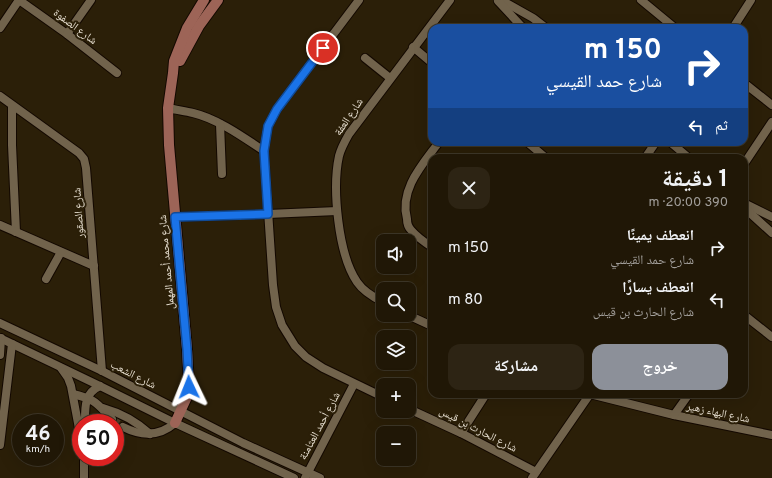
<!DOCTYPE html>
<html lang="ar">
<meta charset="utf-8">
<style>
:root{--surface:#201706;--page:#2d2414;--text:#f1f3f6;--muted:#a29f9b;--line:#3d3628;--accent:#8c9099}
body{margin:0;font-family:Overpass,"Noto Naskh Arabic",sans-serif;background:var(--page);color:var(--text);direction:rtl;height:100vh;display:flex;flex-direction:column;font-size:15px;white-space:nowrap}
*{box-sizing:border-box;margin:0}
p{font-size:13px;color:var(--muted)}
.icon{flex:none;width:22px;height:22px;fill:none;stroke:currentColor;stroke-width:2;stroke-linecap:round;stroke-linejoin:round}
.map{position:relative;flex:1;overflow:hidden;direction:ltr}
.details{position:absolute;left:428px;top:154px;width:320px;height:244px;display:flex;flex-direction:column;background:var(--surface);border-radius:12px;box-shadow:0 4px 16px #0002,0 0 0 1px var(--line);direction:rtl}
.details>*{flex:none}
.banner{position:absolute;left:428px;top:24px;width:320px;height:122px;border-radius:12px;box-shadow:0 4px 16px #0002,0 0 0 1px var(--line);direction:rtl;background:#1a4fa0;color:#fff;overflow:hidden}
.fabs{position:absolute;left:376px;top:234px;display:grid;gap:8px}
.fabs a{display:grid;place-items:center;width:40px;height:40px;border-radius:8px;background:var(--surface);box-shadow:0 4px 16px #0002,0 0 0 1px var(--line);font-size:20px}
.speed{position:absolute;left:12px;top:414px;display:flex;gap:8px;font-size:20px;font-weight:700;text-align:center}
.speed>*{display:grid;place-content:center;width:52px;height:52px;border-radius:50%;background:var(--surface);box-shadow:0 4px 16px #0002,0 0 0 1px var(--line);line-height:1}
.speed small{font-size:10px;font-weight:400}
.speed .limit{border:6px solid #d22;background:#fff;color:#111}
.pin{position:absolute;display:grid;place-items:center;width:34px;height:34px;color:#fff;margin:-17px;border:2px solid #fff;border-radius:50%;box-shadow:0 1px 4px #0007}
.me{position:absolute;width:44px;margin:-22px;rotate:358deg;stroke-linejoin:round;filter:drop-shadow(0 0 3px #0008)}
.turn{display:flex;align-items:center;gap:14px;height:84px;padding:0 20px;font-size:18px}
.turn .icon{width:52px;height:52px;stroke-width:2.5}
.turn b{display:block;font-size:28px;line-height:34px}
.then{display:flex;align-items:center;height:38px;padding:0 20px;background:#0003;gap:8px;font-size:15px}
.round{display:grid;place-items:center;flex:none;width:42px;height:42px;border-radius:12px;background:var(--page)}
.overview{display:flex;align-items:center;justify-content:space-between;height:68px;padding:0 20px}
h1{font-size:24px;font-weight:700;line-height:30px}
.action{display:flex;gap:8px;margin-top:auto;padding:8px 20px}
.action a{flex:1;height:46px;border-radius:12px;background:var(--accent);color:#fff;font-size:16px;font-weight:700;line-height:46px;text-align:center}
.action a+a{background:var(--page);color:var(--text)}
ul{padding:0;list-style:none}
li{display:flex;align-items:center;gap:12px;height:52px;padding:0 20px}
li div{flex:1}
li b{display:block;font-size:15px}
li em{font-style:normal}
.map>svg:first-child{display:block}
.lines{fill:none;stroke-linecap:round;stroke-linejoin:round}
.minor-tunnel{stroke:#483c26;stroke-width:8;stroke-dasharray:8 4;stroke-linecap:butt}
.minor-casing{stroke:#130800;stroke-width:10}
.major-casing{stroke:#130800;stroke-width:12}
.minor{stroke:#71634c;stroke-width:8}
.major{stroke:#9d6457;stroke-width:10}
.route-casing{stroke:#114b97;stroke-width:10}
.route{stroke:#1a73e8;stroke-width:7}
.labels{text-anchor:middle;dominant-baseline:central;stroke-width:4;stroke-linejoin:round;paint-order:stroke}
.street-label{font-size:11px;fill:#e9e1d3;stroke:#2b1f08}
</style>
<div class="map">
<svg width="772" height="478" viewBox="0 0 772 478">
<rect width="100%" height="100%" fill="#2b1f08"/>
<g class="lines">
<!-- minor-tunnel -->
<polyline class="minor-tunnel" points="112,419 123,427"/>
<defs>
<g id="minor">
<polyline points="359,0 277,109 268,126 264,151 273,285 276,307 282,325 295,346 306,357 323,368 383,397"/>
<polyline points="501,0 533,18 546,28"/>
<polyline points="641,0 675,28"/>
<polyline points="498,1 523,28"/>
<polyline points="0,28 19,0 67,34 117,73"/>
<polyline points="733,28 751,0"/>
<polyline points="67,34 91,0"/>
<polyline points="413,47 432,63"/>
<polyline points="365,58 390,78"/>
<polyline points="744,83 772,105"/>
<polyline points="0,96 79,153 84,159 86,168 102,371"/>
<polyline points="12,106 12,145 16,232"/>
<path d="M168,108C176,110 185,111 193,113C218,119 243,137 264,151"/>
<polyline points="220,124 222,174"/>
<polyline points="527,142 546,158"/>
<polyline points="670,142 689,158"/>
<polyline points="645,158 656,142"/>
<polyline points="744,164 772,122"/>
<polyline points="744,203 772,217"/>
<polyline points="744,205 751,214 772,233"/>
<polyline points="175,217 268,214 337,211"/>
<polyline points="0,225 94,266"/>
<path d="M432,247C424,242 417,237 411,230C408,227 407,222 407,219C399,189 423,164 439,142"/>
<polyline points="46,279 61,252"/>
<path d="M383,302C373,297 363,291 357,282C338,254 332,188 339,156C341,148 345,141 349,134L450,0"/>
<polyline points="408,315 432,326"/>
<polyline points="744,315 772,337"/>
<polyline points="0,323 102,371 243,443 320,478"/>
<polyline points="0,338 100,386 175,423 294,478"/>
<polyline points="0,355 1,338"/>
<polyline points="61,368 68,378 71,386 81,439"/>
<path d="M73,394C97,400 96,403 112,419"/>
<polyline points="590,394 674,415 772,435"/>
<path d="M103,408C121,413 136,421 150,434"/>
<polyline points="409,409 461,433 536,472"/>
<polyline points="674,415 689,394"/>
<path d="M85,423C85,408 84,393 100,386"/>
<path d="M123,427C141,436 159,437 175,423"/>
<polyline points="461,433 486,394"/>
<polyline points="0,445 12,344"/>
<polyline points="84,457 84,478"/>
<polyline points="305,478 354,384"/>
<polyline points="532,478 590,394"/>
</g>
<g id="major">
<polyline points="180,61 199,26 218,0"/>
<polyline points="175,423 187,397 189,387 187,349 169,145 168,108 173,73 174,61 187,28 204,0"/>
</g>
</defs>
<!-- minor casing -->
<use href="#minor" class="minor-casing"/>
<!-- major casing -->
<use href="#major" class="major-casing"/>
<!-- minor -->
<use href="#minor" class="minor"/>
<!-- major -->
<use href="#major" class="major"/>
</g>
<g class="lines">
<defs>
<polyline id="route" points="189,387 187,349 175,217 268,214 264,151 268,126 277,109 323,48"/>
</defs>
<!-- route casing -->
<use href="#route" class="route-casing"/>
<!-- route -->
<use href="#route" class="route"/>
</g>
<g class="labels">
<!-- street labels -->
<g class="street-label">
<text transform="translate(75 27) rotate(37)">شارع الصفوة</text>
<text transform="translate(349 117) rotate(-56)">شارع العفة</text>
<text transform="translate(79 213) rotate(-94)">شارع الصقور</text>
<text transform="translate(167 262) rotate(-95)">شارع محمد أحمد المهمل</text>
<text transform="translate(133 375) rotate(27)">شارع الشعب</text>
<text transform="translate(718 413) rotate(12)">شارع البهاء زهير</text>
<text transform="translate(320 426) rotate(-62)">شارع أحمد العثامنة</text>
<text transform="translate(478 430) rotate(27)">شارع الحارث بن قيس</text>
</g>
</g>
</svg>
<div class="fabs">
<a><svg class="icon" aria-label="sound" viewBox="0 0 24 24"><path d="M4 9h4l5-4v14l-5-4H4zM17 9q2 3 0 6"/></svg></a>
<a><svg class="icon" aria-label="search" viewBox="0 0 24 24"><circle cx="10" cy="10" r="6"/><path d="M15 15l6 6"/></svg></a>
<a><svg class="icon" aria-label="layers" viewBox="0 0 24 24"><path d="M12 4l9 5-9 5-9-5zM3 14l9 5 9-5"/></svg></a>
<a>+</a>
<a>−</a>
</div>
<div class="speed"><div>46<small>km/h</small></div><div class="limit">50</div></div>
<div class="pin" style="left:323px;top:48px;background:#d93025"><svg class="icon" aria-label="arrive" viewBox="0 0 24 24"><path d="M6 21V4h12l-3 4 3 4H6"/></svg></div>
<svg class="me" style="left:189px;top:387px" viewBox="-20 -20 40 40"><path d="M0-17L14 15 0 8-14 15z" fill="#1a73e8" stroke="#fff" stroke-width="4"/></svg>
<div class="banner">
<div class="turn"><svg class="icon" aria-label="right" viewBox="0 0 24 24"><path d="M7 20v-9h11M14 6l5 5-5 5"/></svg><div><b>150 m</b>شارع حمد القيسي</div></div>
<div class="then">ثم<svg class="icon" aria-label="left" viewBox="0 0 24 24"><path d="M17 20v-9H6M10 6l-5 5 5 5"/></svg></div>
</div>
<section class="details">
<div class="overview"><div><h1>1 دقيقة</h1><p>390 m · 20:00</p></div><a class="round"><svg class="icon" aria-label="close" viewBox="0 0 24 24"><path d="M6 6l12 12M18 6L6 18"/></svg></a></div>
<ul>
<li><svg class="icon" aria-label="right" viewBox="0 0 24 24"><path d="M7 20v-9h11M14 6l5 5-5 5"/></svg><div><b>انعطف يمينًا</b><p>شارع حمد القيسي</p></div><em>150 m</em></li>
<li><svg class="icon" aria-label="left" viewBox="0 0 24 24"><path d="M17 20v-9H6M10 6l-5 5 5 5"/></svg><div><b>انعطف يسارًا</b><p>شارع الحارث بن قيس</p></div><em>80 m</em></li>
</ul>
<div class="action"><a>خروج</a><a>مشاركة</a></div>
</section>
</div>
